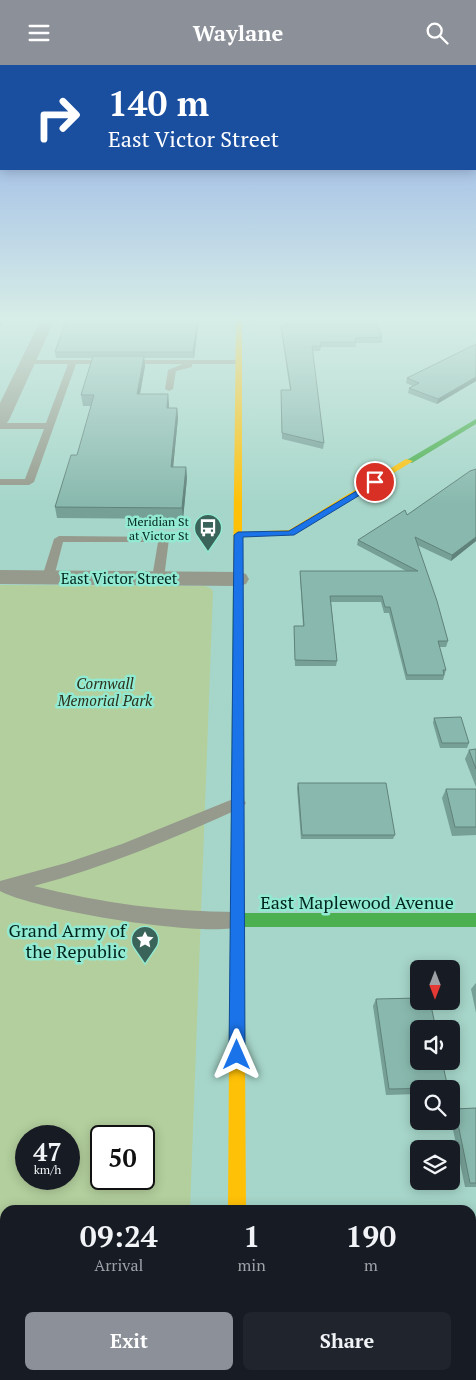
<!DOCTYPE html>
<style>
:root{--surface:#171b24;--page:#20242c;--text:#f1f3f6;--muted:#9ea1a6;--accent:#8c9099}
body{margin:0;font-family:"PT Serif",serif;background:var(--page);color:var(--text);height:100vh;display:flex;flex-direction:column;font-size:19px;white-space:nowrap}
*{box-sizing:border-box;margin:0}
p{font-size:16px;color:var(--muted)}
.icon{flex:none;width:28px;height:28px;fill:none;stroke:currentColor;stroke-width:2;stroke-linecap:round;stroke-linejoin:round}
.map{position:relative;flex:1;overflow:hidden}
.sheet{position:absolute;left:0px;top:1140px;width:476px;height:175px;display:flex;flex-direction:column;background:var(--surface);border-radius:15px 15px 0 0;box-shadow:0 2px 12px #0003}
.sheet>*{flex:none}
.guide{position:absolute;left:0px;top:0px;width:476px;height:105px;box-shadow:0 2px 12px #0003;background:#1a4fa0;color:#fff;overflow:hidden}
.needle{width:32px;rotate:180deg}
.buttons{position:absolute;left:410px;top:895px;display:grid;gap:10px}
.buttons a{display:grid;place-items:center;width:50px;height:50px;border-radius:8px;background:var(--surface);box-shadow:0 2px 12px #0003;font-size:25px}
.speed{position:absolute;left:15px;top:1060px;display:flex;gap:10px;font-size:25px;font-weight:700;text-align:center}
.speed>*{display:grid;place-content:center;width:65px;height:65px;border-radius:50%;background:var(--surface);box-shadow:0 2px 12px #0003;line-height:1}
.speed small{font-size:12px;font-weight:400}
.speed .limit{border:2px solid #111;border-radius:8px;background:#fff;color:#111}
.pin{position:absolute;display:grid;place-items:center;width:42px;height:42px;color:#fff;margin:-21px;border:2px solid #fff;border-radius:50%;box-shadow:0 1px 5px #0007}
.me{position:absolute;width:55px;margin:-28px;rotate:0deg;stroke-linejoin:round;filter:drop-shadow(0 0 4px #0008)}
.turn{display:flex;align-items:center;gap:18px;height:105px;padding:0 25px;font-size:22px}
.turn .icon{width:65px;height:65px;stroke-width:2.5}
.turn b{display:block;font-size:35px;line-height:42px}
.eta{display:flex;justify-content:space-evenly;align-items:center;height:85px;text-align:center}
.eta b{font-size:30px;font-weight:600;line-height:35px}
.action{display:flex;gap:10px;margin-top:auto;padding:10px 25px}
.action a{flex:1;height:58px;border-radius:8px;background:var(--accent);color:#fff;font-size:20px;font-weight:600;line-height:58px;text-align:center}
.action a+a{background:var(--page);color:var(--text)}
header{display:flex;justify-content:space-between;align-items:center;height:65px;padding:0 25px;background:var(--accent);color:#fff;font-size:22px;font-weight:600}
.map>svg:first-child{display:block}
.green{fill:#b3cf9d;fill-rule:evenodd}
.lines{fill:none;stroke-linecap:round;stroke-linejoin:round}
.lane{fill:#959a8c;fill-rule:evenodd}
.street{fill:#959a8c;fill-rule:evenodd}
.fast{fill:#4caf50;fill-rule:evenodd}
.slow{fill:#ffc107;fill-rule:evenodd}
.wall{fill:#769f96}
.shaded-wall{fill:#60827a}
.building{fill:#89b9ae;stroke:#60827a}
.route{fill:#1a73e8;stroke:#114b97}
.labels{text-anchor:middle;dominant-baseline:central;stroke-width:5;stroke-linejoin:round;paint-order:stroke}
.far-poi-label{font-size:12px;fill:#00251d;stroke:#92ead2;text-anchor:end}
.street-label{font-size:15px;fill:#00251d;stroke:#92ead2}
.park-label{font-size:15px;font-style:italic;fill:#2c2f19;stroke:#92ead2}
.near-street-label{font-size:18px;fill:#00251d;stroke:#92ead2}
.near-poi-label{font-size:18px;fill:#00251d;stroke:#92ead2;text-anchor:end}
</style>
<header><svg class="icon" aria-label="menu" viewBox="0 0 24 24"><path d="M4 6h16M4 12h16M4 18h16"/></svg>Waylane<svg class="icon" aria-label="search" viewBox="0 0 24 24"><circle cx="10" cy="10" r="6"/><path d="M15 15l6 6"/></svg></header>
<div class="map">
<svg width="476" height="1315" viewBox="0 0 476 1315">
<rect width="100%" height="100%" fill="#a6d6c9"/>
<!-- green -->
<path class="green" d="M0,520L205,521L210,523L213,526L190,1145H5V1310H184V1315H0ZM26,1071H69V1114H26ZM101,1071H144V1114H101Z"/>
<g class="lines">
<!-- lane -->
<g class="lane">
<polygon points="24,295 239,295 243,297 239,299 192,299 192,302 176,306 173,324 169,326 165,324 168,305 183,299 76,299 34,417 29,420 0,420 0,414 25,414 44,364 0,364 0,358 46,358 68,299 27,299 23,297"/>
<polygon points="59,471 168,472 169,474 164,513 158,516 152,513 158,477 63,477 54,512 48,515 44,514 42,512 54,474"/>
<path d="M238,732L243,734L246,738L243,742C175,773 106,802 34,821C101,838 168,847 237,847L243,849L246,855L243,861C208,874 34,845 0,826V816L66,798L122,779Z"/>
</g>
<!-- street -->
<g class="street">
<polygon points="41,254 55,254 9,355 6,359 0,360 0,338"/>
<polygon points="0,505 238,507 246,509 249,514 246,519 238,521 0,519"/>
</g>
<!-- fast -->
<g class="fast">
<polygon points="476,354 476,359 412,398 405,396"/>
<polygon points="238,509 243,512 244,848 476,848 476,862 244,862 245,993 243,999 237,1001 231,999 229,993 233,512"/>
</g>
<!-- slow -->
<g class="slow">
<polygon points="236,254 242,254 242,467 289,465 406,394 413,396 294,470 242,472 243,512 238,515 233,512"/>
<polygon points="237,985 243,987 245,993 246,1145 228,1145 229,993 231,987"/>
<rect x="226" y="1310" width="20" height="5"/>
</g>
</g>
<!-- wall -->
<g class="wall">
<polygon points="70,254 199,254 194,293 144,293 145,301 140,329 169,339 169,343 177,343 178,353 173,402 186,402 187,413 183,454 57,453 55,442 77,390 91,341 83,341 81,330 93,293 56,293 55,287"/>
<polygon points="285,254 375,254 382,272 382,278 356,278 356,282 321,282 320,286 312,286 324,378 323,384 282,374 281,325 290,325 281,266 281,261 285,261"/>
<polygon points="476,279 476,316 437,339 408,328 409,323 413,321 406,318 407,313"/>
<polygon points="407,450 476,476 451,496 417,480 448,576 446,582 439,582 446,605 443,615 406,615 389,548 384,548 381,537 331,537 337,596 336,601 295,601 294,561 303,561 300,511 300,506 406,506 357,480 358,475"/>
<polygon points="434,653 469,678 467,683 440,683 433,658"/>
<polygon points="476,684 476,722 465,694 469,685"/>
<polygon points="298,718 395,770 393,774 301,774 297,723"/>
<polygon points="446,724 476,724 476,770 452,771 442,733"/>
<polygon points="476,918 476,948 471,924"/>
<polygon points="376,934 448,1023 447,1024 419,1024 419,1029 386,1030 373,941"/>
<polygon points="476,1043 476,1122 465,1122 451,1055 451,1048 455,1044"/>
</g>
<!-- shaded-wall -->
<g class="shaded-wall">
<polygon points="0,254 4,254 0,262"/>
<polygon points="198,254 199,254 194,293 193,287"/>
<polygon points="144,291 145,301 138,340 137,329"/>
<polygon points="476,312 476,316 437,339 438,334"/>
<polygon points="168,329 169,339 168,353 167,343"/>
<polygon points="177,343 178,353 172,413 171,402"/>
<polygon points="186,402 187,413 183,454 182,443"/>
<polygon points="476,472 476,476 451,496 452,490"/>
</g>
<!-- building -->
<g class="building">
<polygon points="70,254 198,254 193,287 55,287 66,256 68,256"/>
<polygon points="285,254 375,254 382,272 355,273 356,277 320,277 321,281 312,281 324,378 282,368 281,325 291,325 281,261 286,261"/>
<polygon points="476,279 476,312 438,334 409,323 419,318 407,313"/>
<polygon points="93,291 144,291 137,329 168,329 167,343 177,343 171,402 186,402 182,443 55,442 71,390 77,390 94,330 81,330"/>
<polygon points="476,404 476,472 452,490 415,472 437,536 448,576 438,576 446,605 443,605 444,610 407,610 390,542 385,542 382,531 330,531 337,596 295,595 294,561 304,561 300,506 418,506 358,475 405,445 407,450 470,406"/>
<polygon points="461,652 469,678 442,678 434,653"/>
<polygon points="476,684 476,704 469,685"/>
<polygon points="298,718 386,718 395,770 302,770"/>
<polygon points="446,724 476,724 476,762 455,762"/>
<polygon points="419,933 419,936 430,936 436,964 419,964 419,996 442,996 448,1023 389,1024 376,934"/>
<polygon points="476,1043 476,1118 470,1118 455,1044"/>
</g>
<!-- sky -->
<linearGradient id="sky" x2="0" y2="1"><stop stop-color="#8baae6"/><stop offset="0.58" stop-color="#d7ede7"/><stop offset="1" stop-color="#d7ede7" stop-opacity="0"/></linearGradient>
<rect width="476" height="438" fill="url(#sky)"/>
<!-- route -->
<polygon class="route" points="375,415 378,416 378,419 294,470 243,472 245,990 243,996 237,998 231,996 229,990 234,470 238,467 289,466"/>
<!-- icons -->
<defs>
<symbol id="bus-pin" viewBox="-11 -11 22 30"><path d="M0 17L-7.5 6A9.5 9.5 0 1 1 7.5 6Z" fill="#3a6359" stroke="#92ead2"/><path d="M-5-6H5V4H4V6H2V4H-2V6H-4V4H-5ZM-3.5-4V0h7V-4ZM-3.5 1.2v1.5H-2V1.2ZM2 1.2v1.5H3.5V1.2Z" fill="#fff"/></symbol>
<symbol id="sight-pin" viewBox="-11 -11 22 30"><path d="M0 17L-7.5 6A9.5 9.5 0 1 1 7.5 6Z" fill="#3a6359" stroke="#92ead2"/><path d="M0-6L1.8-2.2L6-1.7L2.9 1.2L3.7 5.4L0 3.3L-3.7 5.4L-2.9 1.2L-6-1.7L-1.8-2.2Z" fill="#fff"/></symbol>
</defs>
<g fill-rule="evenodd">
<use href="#bus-pin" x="192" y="447" width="32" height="43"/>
<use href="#sight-pin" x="129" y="859" width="32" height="43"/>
</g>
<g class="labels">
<!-- far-poi labels -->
<g class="far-poi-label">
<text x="189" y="456">Meridian St<tspan x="189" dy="14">at Victor St</tspan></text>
</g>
<!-- street labels -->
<g class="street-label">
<text x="119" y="513">East Victor Street</text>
</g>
<!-- park labels -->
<g class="park-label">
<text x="105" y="618">Cornwall<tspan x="105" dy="17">Memorial Park</tspan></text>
</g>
<!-- near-street labels -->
<g class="near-street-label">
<text x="357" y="837">East Maplewood Avenue</text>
</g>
<!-- near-poi labels -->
<g class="near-poi-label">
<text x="126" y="865">Grand Army of<tspan x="126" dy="21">the Republic</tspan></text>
</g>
</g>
</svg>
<div class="buttons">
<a><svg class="needle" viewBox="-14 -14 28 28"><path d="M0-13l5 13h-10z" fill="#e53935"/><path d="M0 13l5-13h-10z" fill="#9ea1a6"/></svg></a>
<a><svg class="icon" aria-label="sound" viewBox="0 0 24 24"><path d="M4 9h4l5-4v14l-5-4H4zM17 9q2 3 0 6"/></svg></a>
<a><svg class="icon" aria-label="search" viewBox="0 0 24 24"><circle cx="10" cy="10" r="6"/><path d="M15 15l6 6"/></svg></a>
<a><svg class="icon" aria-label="layers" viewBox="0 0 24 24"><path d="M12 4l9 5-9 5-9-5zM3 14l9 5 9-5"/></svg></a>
</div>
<div class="speed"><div>47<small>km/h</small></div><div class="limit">50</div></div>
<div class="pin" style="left:375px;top:417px;background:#d93025"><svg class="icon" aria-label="arrive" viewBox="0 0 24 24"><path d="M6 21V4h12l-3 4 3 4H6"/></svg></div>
<svg class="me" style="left:237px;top:990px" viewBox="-20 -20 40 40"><path d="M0-17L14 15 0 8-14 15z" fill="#1a73e8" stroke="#fff" stroke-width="4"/></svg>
<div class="guide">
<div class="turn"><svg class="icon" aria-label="right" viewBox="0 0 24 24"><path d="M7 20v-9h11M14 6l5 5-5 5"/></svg><div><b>140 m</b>East Victor Street</div></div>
</div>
<section class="sheet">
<div class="eta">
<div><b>09:24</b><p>Arrival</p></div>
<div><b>1</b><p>min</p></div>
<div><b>190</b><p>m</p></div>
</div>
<div class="action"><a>Exit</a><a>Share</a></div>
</section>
</div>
